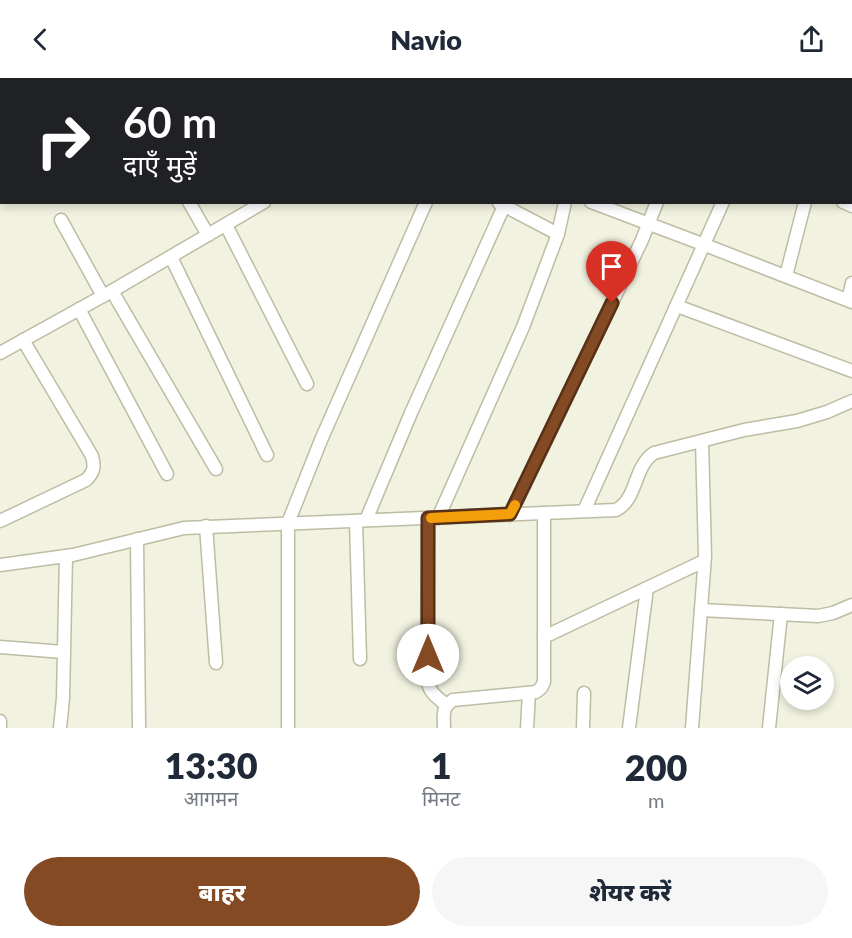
<!DOCTYPE html>
<html lang="hi">
<meta charset="utf-8">
<style>
:root{--surface:#fff;--page:#f6f6f7;--text:#1f2937;--muted:#747a83;--accent:#844a23}
body{margin:0;font-family:Lato,"Noto Sans Devanagari",sans-serif;background:var(--page);color:var(--text);height:100vh;display:flex;flex-direction:column;font-size:22px;white-space:nowrap}
*{box-sizing:border-box;margin:0}
p{font-size:20px;color:var(--muted)}
.icon{flex:none;width:33px;height:33px;fill:none;stroke:currentColor;stroke-width:2;stroke-linecap:round;stroke-linejoin:round}
.map{position:relative;height:650px;overflow:hidden}
.sheet{display:flex;flex-direction:column;background:var(--surface);flex:1}
.sheet>*{flex:none}
.hud{position:absolute;left:0px;top:0px;width:852px;height:126px;box-shadow:0 3px 9px #0003;background:#202124;color:#fff;overflow:hidden}
.controls{position:absolute;left:780px;top:578px;display:grid;gap:12px}
.controls a{display:grid;place-items:center;width:54px;height:54px;border-radius:50%;background:var(--surface);box-shadow:0 3px 9px #0003;font-size:30px}
.pin{position:absolute;display:grid;place-items:center;width:51px;height:51px;color:#fff;margin:-62px -26px;border-radius:50% 50% 50% 0;rotate:-45deg;box-shadow:0 0 6px #0007}
.pin .icon{rotate:45deg}
.me{position:absolute;width:66px;margin:-33px;rotate:0deg;stroke-linejoin:round;filter:drop-shadow(0 0 4px #0008)}
.turn{display:flex;align-items:center;gap:21px;height:126px;padding:0 24px;font-size:27px}
.turn .icon{width:78px;height:78px;stroke-width:2.5}
.turn b{display:block;font-size:42px;line-height:51px}
.eta{display:flex;justify-content:space-evenly;align-items:center;height:102px;text-align:center}
.eta b{font-size:36px;font-weight:800;line-height:42px}
.cta{display:flex;gap:12px;margin-top:auto;padding:12px 24px}
.cta a{flex:1;height:69px;border-radius:36px;background:var(--accent);color:#fff;font-size:24px;font-weight:800;line-height:69px;text-align:center}
.cta a+a{background:var(--page);color:var(--text)}
header{display:flex;justify-content:space-between;align-items:center;height:78px;padding:0 24px;background:var(--surface);font-size:27px;font-weight:800}
.map>svg:first-child{display:block}
.lines{fill:none;stroke-linecap:round;stroke-linejoin:round}
.minor-casing{stroke:#bebca3;stroke-width:15}
.minor{stroke:#fff;stroke-width:12}
.route-casing{stroke:#563017;stroke-width:15}
.route{stroke:#844a23;stroke-width:10}
.slow{stroke:#f59e0b;stroke-width:10}
</style>
<header><svg class="icon" aria-label="back" viewBox="0 0 24 24"><path d="M15 5l-7 7 7 7"/></svg>Navio<svg class="icon" aria-label="share" viewBox="0 0 24 24"><path d="M12 15V3M7 8l5-5 5 5M5 13v7h14v-7"/></svg></header>
<div class="map">
<svg width="852" height="650" viewBox="0 0 852 650">
<rect width="100%" height="100%" fill="#f2f2e1"/>
<g class="lines">
<defs>
<g id="minor">
<polyline points="595,1 598,2"/>
<polyline points="180,2 181,0"/>
<polyline points="694,2 694,0"/>
<polyline points="783,2 783,0"/>
<polyline points="833,2 834,0"/>
<polyline points="0,44 2,46"/>
<polyline points="0,115 2,114"/>
<polyline points="189,124 208,157"/>
<polyline points="591,124 705,167 852,224"/>
<polyline points="843,124 852,128"/>
<polyline points="499,125 558,156"/>
<polyline points="61,142 103,218"/>
<polyline points="226,147 307,306"/>
<polyline points="171,179 267,377"/>
<polyline points="786,198 805,124"/>
<polyline points="112,213 216,391"/>
<polyline points="848,222 852,205"/>
<polyline points="677,228 852,293"/>
<polyline points="79,231 167,396"/>
<polyline points="0,275 112,213 264,124"/>
<polyline points="584,433 723,124"/>
<polyline points="510,437 642,162 657,124"/>
<path d="M428,440L427,600C429,615 436,618 446,627"/>
<polyline points="438,440 523,249 558,156 565,124"/>
<polyline points="366,442 411,335 504,128"/>
<path d="M0,443L86,402C94,394 95,389 92,378L23,262"/>
<polyline points="356,443 360,581"/>
<polyline points="206,448 216,585"/>
<polyline points="137,461 139,650"/>
<path d="M0,487L73,477L184,450L616,432C638,421 633,389 654,375L744,352L797,343L827,334L852,323"/>
<polyline points="701,532 818,538 833,535 852,527"/>
<polyline points="544,559 704,483"/>
<polyline points="0,569 63,574"/>
<polyline points="0,643 0,650"/>
<polyline points="60,650 63,620 66,478"/>
<polyline points="288,650 288,445 321,362 426,124"/>
<path d="M444,650C444,637 441,630 453,622L536,614L541,610L544,604V435"/>
<polyline points="527,650 529,615"/>
<polyline points="583,650 584,615"/>
<polyline points="629,650 647,510"/>
<polyline points="692,650 705,478 702,363"/>
<polyline points="769,650 781,536"/>
</g>
</defs>
<!-- minor casing -->
<use href="#minor" class="minor-casing"/>
<!-- minor -->
<use href="#minor" class="minor"/>
</g>
<g class="lines">
<defs>
<polyline id="route" points="428,577 428,440 510,436 612,225"/>
</defs>
<!-- route casing -->
<use href="#route" class="route-casing"/>
<!-- route -->
<use href="#route" class="route"/>
<!-- slow -->
<polyline class="slow" points="431,440 510,436 515,427"/>
</g>
</svg>
<div class="controls">
<a><svg class="icon" aria-label="layers" viewBox="0 0 24 24"><path d="M12 4l9 5-9 5-9-5zM3 14l9 5 9-5"/></svg></a>
</div>
<div class="pin" style="left:612px;top:225px;background:#d93025"><svg class="icon" aria-label="arrive" viewBox="0 0 24 24"><path d="M6 21V4h12l-3 4 3 4H6"/></svg></div>
<svg class="me" style="left:428px;top:577px" viewBox="-20 -20 40 40"><circle r="19" fill="#fff"/><path d="M0-13L10 11 0 6-10 11z" fill="#844a23"/></svg>
<div class="hud">
<div class="turn"><svg class="icon" aria-label="right" viewBox="0 0 24 24"><path d="M7 20v-9h11M14 6l5 5-5 5"/></svg><div><b>60 m</b>दाएँ मुड़ें</div></div>
</div>
</div>
<section class="sheet">
<div class="eta">
<div><b>13:30</b><p>आगमन</p></div>
<div><b>1</b><p>मिनट</p></div>
<div><b>200</b><p>m</p></div>
</div>
<div class="cta"><a>बाहर</a><a>शेयर करें</a></div>
</section>
